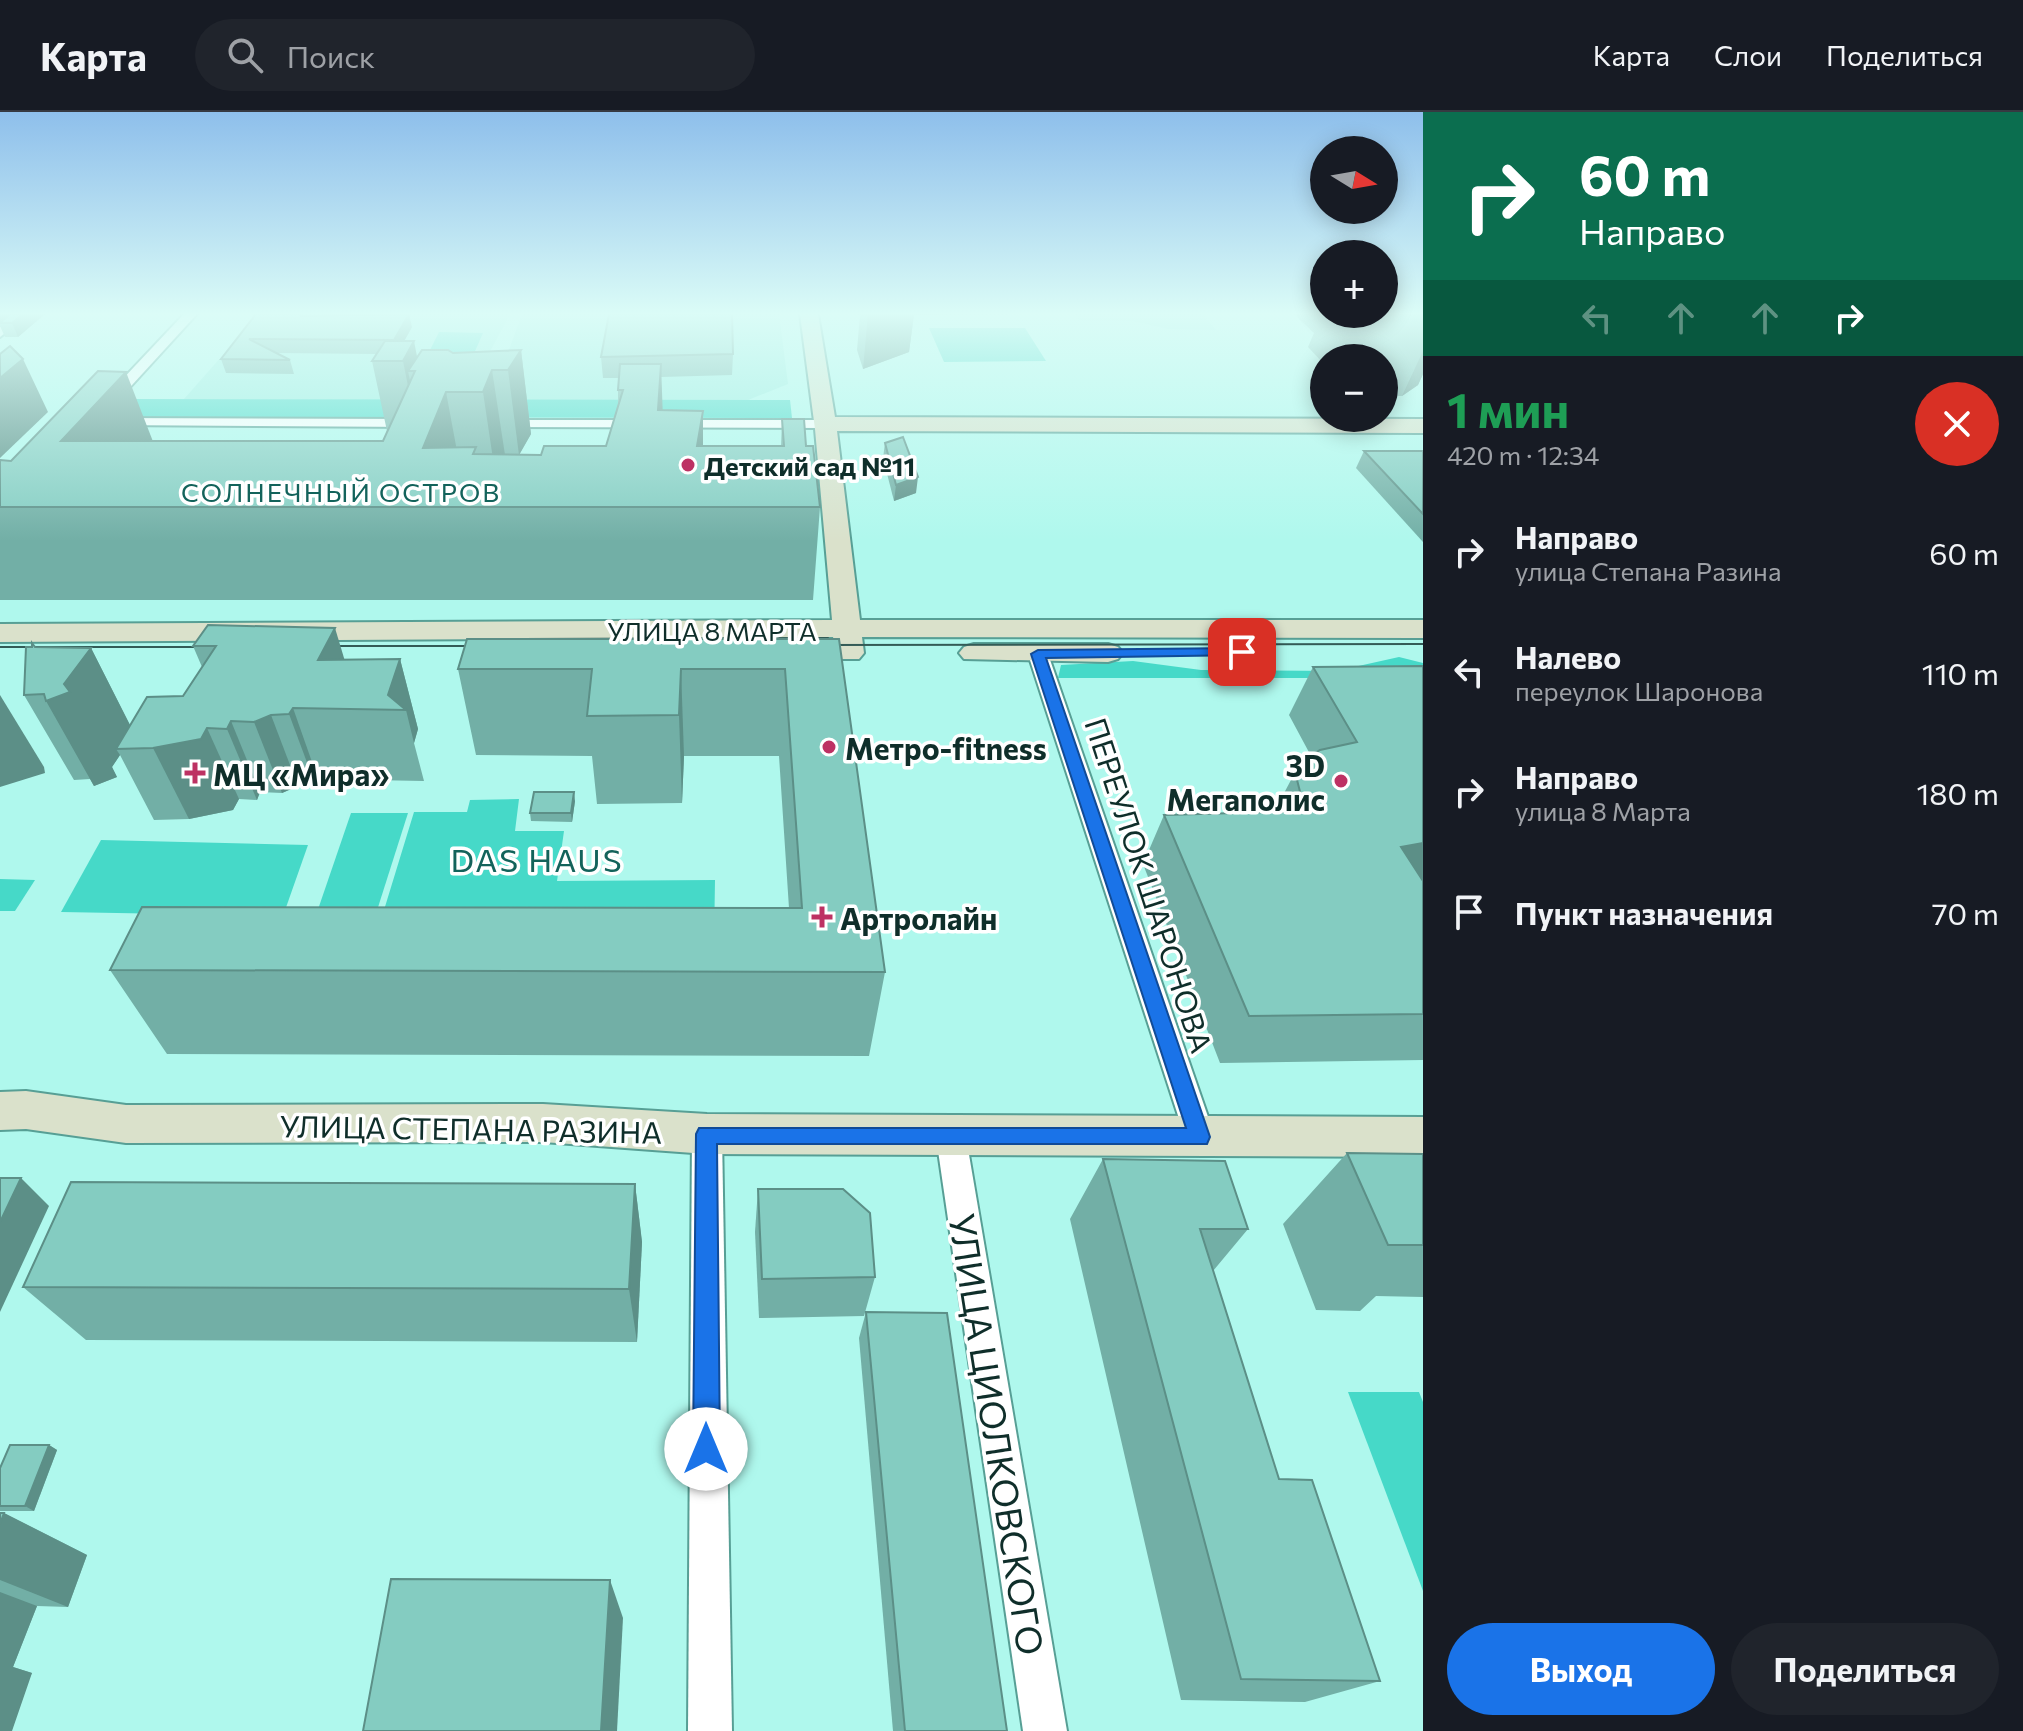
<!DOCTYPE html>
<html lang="ru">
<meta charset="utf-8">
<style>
:root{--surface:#171b24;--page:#20242c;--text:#f1f3f6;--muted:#9ea1a6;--line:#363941;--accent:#1a73e8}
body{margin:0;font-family:Commissioner,sans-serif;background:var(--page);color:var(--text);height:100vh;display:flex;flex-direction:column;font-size:30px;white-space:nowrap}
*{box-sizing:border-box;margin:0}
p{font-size:26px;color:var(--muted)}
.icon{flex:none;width:44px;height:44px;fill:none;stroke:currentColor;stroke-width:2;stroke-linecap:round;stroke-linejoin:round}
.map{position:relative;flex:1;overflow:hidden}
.sheet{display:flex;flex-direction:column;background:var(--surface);width:600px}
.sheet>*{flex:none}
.hud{background:#0b6e4f;color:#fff;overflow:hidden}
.needle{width:52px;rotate:101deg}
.controls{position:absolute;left:1310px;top:24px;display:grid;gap:16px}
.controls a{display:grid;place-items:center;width:88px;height:88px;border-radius:50%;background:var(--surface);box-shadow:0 4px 20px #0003;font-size:40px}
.pin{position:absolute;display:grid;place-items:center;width:68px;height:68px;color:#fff;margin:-34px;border-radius:16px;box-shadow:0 4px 12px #0006}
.me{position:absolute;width:88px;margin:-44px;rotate:0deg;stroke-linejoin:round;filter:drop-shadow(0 0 6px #0008)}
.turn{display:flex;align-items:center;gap:28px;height:168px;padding:0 24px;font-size:36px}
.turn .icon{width:104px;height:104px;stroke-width:2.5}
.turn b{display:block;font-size:56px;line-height:68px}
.lanes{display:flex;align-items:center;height:76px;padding:0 24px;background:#0003;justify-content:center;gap:40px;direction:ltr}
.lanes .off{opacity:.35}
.round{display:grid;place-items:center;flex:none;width:84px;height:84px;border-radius:42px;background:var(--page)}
.headline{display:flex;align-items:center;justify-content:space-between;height:136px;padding:0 24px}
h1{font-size:48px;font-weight:700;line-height:60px;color:#1e9e55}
.action{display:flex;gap:16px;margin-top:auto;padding:16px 24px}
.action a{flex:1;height:92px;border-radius:48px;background:var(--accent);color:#fff;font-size:32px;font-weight:700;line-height:92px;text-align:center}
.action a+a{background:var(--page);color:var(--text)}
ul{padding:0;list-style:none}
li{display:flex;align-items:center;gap:24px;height:120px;padding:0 24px}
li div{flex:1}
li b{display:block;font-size:30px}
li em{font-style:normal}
header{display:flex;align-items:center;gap:48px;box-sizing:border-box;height:112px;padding:0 40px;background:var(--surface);border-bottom:2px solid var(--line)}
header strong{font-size:38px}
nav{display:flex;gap:44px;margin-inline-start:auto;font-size:28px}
.search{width:560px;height:72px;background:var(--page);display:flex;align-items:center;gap:20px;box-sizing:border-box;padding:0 28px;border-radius:44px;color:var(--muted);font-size:30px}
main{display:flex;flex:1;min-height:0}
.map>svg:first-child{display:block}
.built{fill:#99ece0}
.green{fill:#46d9c8}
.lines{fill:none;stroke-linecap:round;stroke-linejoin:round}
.street-casing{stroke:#579f95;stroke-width:4}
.secondary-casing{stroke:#579f95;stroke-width:4}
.street{fill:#fff;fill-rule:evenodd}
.secondary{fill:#dae1cb;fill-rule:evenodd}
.tram{stroke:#335b56;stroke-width:2}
.wall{fill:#72afa6}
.shaded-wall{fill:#5c8f87;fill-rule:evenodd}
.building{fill:#84ccc1;stroke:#5c8f87;stroke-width:2}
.route{fill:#1a73e8;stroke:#114b97;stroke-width:2}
.poi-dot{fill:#bd3163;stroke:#fff;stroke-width:3}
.labels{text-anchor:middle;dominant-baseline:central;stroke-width:7;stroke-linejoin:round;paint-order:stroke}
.far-poi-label{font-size:26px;font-weight:bold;fill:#0f2e2a;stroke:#fff;text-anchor:start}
.far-neighbourhood-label{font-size:26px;letter-spacing:2px;fill:#13635b;stroke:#fff}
.far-street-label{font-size:26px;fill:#0f2e2a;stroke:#fff}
.poi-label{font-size:30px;font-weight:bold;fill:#0f2e2a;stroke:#fff;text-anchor:start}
.street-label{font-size:30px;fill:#0f2e2a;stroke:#fff}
.neighbourhood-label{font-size:32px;letter-spacing:2px;fill:#13635b;stroke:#fff}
.near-street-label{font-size:36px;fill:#0f2e2a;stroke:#fff}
</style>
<header>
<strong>Карта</strong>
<div class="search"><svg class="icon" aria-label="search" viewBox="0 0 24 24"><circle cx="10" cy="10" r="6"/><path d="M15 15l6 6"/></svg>Поиск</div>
<nav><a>Карта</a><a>Слои</a><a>Поделиться</a></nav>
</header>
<main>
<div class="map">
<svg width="1423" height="1619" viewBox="0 0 1423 1619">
<rect width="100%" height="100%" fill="#aff8ed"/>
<!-- built -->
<g class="built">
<polygon points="259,202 510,202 468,281 413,288 184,287"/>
<polygon points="522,202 779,202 788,272 748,288 491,288"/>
<polygon points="1075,202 1203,202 1216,218 1168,217 1133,209 1079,208"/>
</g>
<!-- green -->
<g class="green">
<polygon points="929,216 1025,216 1046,249 944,250"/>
<polygon points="439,220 483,221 465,262 418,262"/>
<polygon points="124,287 790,288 792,306 108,305"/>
<polygon points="1399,545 1423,551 1423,566 1058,566 1061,553 1133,549 1201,558 1336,559"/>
<polygon points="519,687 515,719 564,719 557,769 715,768 714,831 373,834 414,700 467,700 470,688"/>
<polygon points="351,701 408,701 373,811 313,812"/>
<polygon points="101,728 308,733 283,804 61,800"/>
<polygon points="0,767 35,768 15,799 0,799"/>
<polygon points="1348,1280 1419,1280 1423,1290 1423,1479"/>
</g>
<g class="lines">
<defs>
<g id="street">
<polygon points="15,202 29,202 0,225 0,215"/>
<polygon points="184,202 197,202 111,296 101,296 101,290"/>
<polygon points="104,306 418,307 425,311 418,315 109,313 104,312"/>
<polygon points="492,308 825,308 832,312 825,316 497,315 492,314"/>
<polygon points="1038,536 1048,542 1215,1025 1211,1035 1200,1039 1189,1035 1185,1025 1028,542"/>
<polygon points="707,1008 718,1012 722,1022 732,1619 688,1619 692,1022 696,1012"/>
<polygon points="951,1011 962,1015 966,1025 1067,1619 1023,1619 936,1025 940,1015"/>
</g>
<g id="secondary">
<polygon points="800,202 818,202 835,305 1423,307 1423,321 837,319 860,508 1423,508 1423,526 862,525 864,541 859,547 839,547 833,525 0,530 0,512 832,508 815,317"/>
<polygon points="974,532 1108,532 1118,535 1123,541 1118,547 1108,550 964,547 959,541 964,535"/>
<polygon points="26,979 126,993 543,992 707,1002 1423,1005 1423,1045 707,1042 543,1030 126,1031 26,1017 0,1018 0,980"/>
</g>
</defs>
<!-- street casing -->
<use href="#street" class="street-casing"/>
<!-- secondary casing -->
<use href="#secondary" class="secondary-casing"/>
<!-- street -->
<use href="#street" class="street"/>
<!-- secondary -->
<use href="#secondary" class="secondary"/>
<!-- tram -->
<g class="tram">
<polyline points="520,527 828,526"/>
<polyline points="816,533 1423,532"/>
<polyline points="320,534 488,534"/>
<polyline points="0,535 216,535"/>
</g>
</g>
<!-- wall -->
<g class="wall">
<polygon points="0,202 45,202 18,225 5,225 0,214"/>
<polygon points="256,202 301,204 412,215 404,229 417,245 453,241 521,238 531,322 519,343 541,343 606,334 618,292 618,278 619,266 603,266 601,245 733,242 732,263 661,265 662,298 703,299 703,334 781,334 782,307 806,334 820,395 813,488 0,488 0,348 11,349 153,329 383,329 387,319 372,249 377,242 277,241 290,248 294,262 226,261 221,247"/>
<polygon points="856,202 1011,202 914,203 909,240 863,257 857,238 860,203"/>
<polygon points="1294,202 1423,202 1423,262 1418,273 1402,284 1384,284 1384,246 1324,246 1324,252 1308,235 1314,221"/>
<polygon points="885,331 916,381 894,389 883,346"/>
<polygon points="1364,339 1423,339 1423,430 1356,356"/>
<polygon points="208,513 344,548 400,547 418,617 414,631 424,669 318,667 315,672 298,674 282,681 260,680 257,688 239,687 233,698 189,707 154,708 120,643 112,655 117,665 94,674 90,667 74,668 24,583 35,535 91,536 130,613 183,584 202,555 193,534"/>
<polygon points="839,527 885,860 869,944 167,942 110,858 789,796 779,644 684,644 682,691 597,692 592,644 476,643 458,557"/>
<polygon points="1423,554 1423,948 1220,951 1143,752 1164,703 1274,700 1300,651 1311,644 1289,603 1313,555"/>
<polygon points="575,689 572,710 531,709 530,701"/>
<polygon points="1347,1041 1423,1042 1423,1185 1376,1184 1360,1199 1316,1198 1283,1112"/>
<polygon points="1103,1047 1248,1117 1213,1159 1279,1367 1380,1569 1305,1590 1181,1588 1070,1107"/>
<polygon points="635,1072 642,1130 637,1230 86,1228 23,1175"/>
<polygon points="758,1077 875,1165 864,1204 759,1206 755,1120"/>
<polygon points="866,1200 1007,1619 893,1619 859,1226"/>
<polygon points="49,1333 57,1338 34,1399 0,1399 0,1356"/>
<polygon points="0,1401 4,1401 87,1443 68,1495 37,1494 13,1555 32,1561 0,1619"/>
</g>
<!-- shaded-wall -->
<g class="shaded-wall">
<polygon points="0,202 10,202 0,211"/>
<polygon points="23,202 45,202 18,225 12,211"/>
<polygon points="409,202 412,215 397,242 394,228"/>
<polygon points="868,202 914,202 909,240 863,257"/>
<path d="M414,229L431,316L446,280L462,366L421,339L403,249ZM408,259H415L424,334Z"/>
<polygon points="521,238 531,322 519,343 508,258"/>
<polygon points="1423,239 1423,262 1418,273 1402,284"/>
<polygon points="23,247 48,300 0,346 0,266"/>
<polygon points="661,252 664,336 658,298"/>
<polygon points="492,258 505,343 496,367 483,280"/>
<polygon points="126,260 159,345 61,329"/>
<polygon points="703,299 703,386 697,334"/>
<polygon points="918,365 916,381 894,389 896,373"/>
<polygon points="335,516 356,586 318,548"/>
<polygon points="91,536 134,621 116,637 120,643 112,655 117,665 94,674 46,589 64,572"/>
<polygon points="400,547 418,617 414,631 406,598 388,583"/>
<polygon points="681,557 684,644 682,691 679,603"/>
<polygon points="0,583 44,655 45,661 0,675"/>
<polygon points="293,596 318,667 315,672 289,602"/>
<polygon points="271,603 298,674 282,681 254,610"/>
<polygon points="231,609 260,680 257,688 227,617"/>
<polygon points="207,616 239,687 233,698 189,707 153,636"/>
<polygon points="574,680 575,689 572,710 571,701"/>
<polygon points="1423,731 1423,768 1401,735"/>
<polygon points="21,1066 49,1094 0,1200 0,1110"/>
<polygon points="635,1072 642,1130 637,1230 629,1177"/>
<polygon points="49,1333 57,1338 34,1399 25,1394"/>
<polygon points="4,1401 87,1443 68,1495 0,1468 0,1412"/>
<polygon points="610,1468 623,1506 617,1619 601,1619"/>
<polygon points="0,1480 37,1494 13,1555 32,1561 12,1619 0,1619"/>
</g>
<!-- building -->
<g class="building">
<polygon points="10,202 23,202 12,211 0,211"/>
<polygon points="256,202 299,202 301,204 409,202 394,228 249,227 290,248 221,247"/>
<polygon points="609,202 732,202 733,242 601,245"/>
<polygon points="385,229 414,229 403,249 372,249"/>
<polygon points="10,234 23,247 0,266 0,242"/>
<polygon points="422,238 448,238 453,241 521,238 508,258 492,258 483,280 446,280 423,336 476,335 473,342 541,343 544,334 606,334 623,278 618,278 620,252 661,252 658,298 703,299 697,334 784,334 782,307 804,307 806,334 813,334 820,395 0,395 0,348 11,349 98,259 126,260 61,329 383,329 415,259 408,259"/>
<polygon points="903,325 918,365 896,373 885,331"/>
<polygon points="1364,339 1423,339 1423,402"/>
<polygon points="208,513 335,516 318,548 400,547 388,583 406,598 293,596 289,602 271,603 254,610 231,609 227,617 207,616 201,627 153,636 116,637 147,585 183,584 216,534 193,534"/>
<polygon points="467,527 839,527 885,860 110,858 142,795 802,796 785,557 681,557 679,603 587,604 592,557 458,557"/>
<polygon points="32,531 35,535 91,536 64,572 70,580 46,589 44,582 24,583 26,535 32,535"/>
<polygon points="1423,554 1423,731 1401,735 1423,769 1423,902 1249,904 1164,703 1305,699 1296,664 1300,651 1320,638 1357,630 1313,555"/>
<polygon points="534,680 574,680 571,701 530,701"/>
<polygon points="1347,1041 1423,1042 1423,1133 1388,1133"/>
<polygon points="1103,1047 1225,1049 1248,1117 1200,1117 1279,1367 1312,1368 1380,1569 1241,1567"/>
<polygon points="0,1066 21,1066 0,1110"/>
<polygon points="71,1070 635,1072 629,1177 23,1175"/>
<polygon points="758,1077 843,1077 870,1101 875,1165 762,1167"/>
<polygon points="866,1200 947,1201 1007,1619 905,1619"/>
<polygon points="10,1333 49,1333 25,1394 0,1394 0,1356"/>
<polygon points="0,1401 4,1401 0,1412"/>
<polygon points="391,1467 610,1468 601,1619 363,1619"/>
</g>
<!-- sky -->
<linearGradient id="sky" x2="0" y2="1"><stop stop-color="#8ebfeb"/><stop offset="0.47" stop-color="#dbfcf7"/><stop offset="1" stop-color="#dbfcf7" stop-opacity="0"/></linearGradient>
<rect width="1423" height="429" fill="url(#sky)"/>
<!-- route -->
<polygon class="route" points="1242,536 1247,537 1247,543 1046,546 1210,1025 1207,1032 717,1032 720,1337 716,1347 706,1350 697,1347 693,1337 696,1022 699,1016 1186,1016 1031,542 1038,538"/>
<!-- markers -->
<g class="poi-dot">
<circle cx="688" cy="353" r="8"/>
<circle cx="829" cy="635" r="8"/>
<path d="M191 649h8v8h8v8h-8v8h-8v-8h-8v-8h8z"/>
<circle cx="1341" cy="669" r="8"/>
<path d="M818 793h8v8h8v8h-8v8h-8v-8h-8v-8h8z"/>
</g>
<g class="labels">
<!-- far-poi labels -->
<g class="far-poi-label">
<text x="704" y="353">Детский сад №11</text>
</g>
<!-- far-neighbourhood labels -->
<g class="far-neighbourhood-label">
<text x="341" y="379">СОЛНЕЧНЫЙ ОСТРОВ</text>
</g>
<!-- far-street labels -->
<g class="far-street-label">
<text x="712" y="518">УЛИЦА 8 МАРТА</text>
</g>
<!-- poi labels -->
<g class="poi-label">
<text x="845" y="635">Метро-fitness</text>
<text x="1325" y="652" text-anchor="end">3D<tspan x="1325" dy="34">Мегаполис</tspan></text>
<text x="213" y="661">МЦ «Мира»</text>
<text x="840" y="805">Артролайн</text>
</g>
<!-- street labels -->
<g class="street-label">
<text transform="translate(1150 773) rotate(72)">ПЕРЕУЛОК ШАРОНОВА</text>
<text transform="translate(471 1016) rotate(1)">УЛИЦА СТЕПАНА РАЗИНА</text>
</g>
<!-- neighbourhood labels -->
<g class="neighbourhood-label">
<text x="537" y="747">DAS HAUS</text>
</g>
<!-- near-street labels -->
<g class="near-street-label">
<text transform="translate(998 1322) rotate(81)">УЛИЦА ЦИОЛКОВСКОГО</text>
</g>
</g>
</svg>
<div class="controls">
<a><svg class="needle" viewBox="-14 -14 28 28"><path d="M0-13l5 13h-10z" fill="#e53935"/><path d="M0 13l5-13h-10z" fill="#9ea1a6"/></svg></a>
<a>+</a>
<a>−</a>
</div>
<div class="pin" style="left:1242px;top:540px;background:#d93025"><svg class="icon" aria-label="arrive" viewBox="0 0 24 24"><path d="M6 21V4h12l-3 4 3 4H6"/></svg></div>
<svg class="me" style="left:706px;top:1337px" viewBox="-20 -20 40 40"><circle r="19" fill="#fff"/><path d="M0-13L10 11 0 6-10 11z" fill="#1a73e8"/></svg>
</div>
<section class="sheet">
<div class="hud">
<div class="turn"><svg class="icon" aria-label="right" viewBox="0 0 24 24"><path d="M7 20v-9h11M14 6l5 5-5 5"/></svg><div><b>60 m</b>Направо</div></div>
<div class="lanes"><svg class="icon off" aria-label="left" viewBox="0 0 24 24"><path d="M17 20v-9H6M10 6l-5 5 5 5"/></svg><svg class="icon off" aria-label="ahead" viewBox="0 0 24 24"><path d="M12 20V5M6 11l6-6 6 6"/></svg><svg class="icon off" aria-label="ahead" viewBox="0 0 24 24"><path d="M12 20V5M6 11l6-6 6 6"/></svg><svg class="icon" aria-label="right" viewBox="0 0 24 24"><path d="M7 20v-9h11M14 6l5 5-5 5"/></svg></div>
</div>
<div class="headline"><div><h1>1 мин</h1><p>420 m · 12:34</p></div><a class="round" style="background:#d93025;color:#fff"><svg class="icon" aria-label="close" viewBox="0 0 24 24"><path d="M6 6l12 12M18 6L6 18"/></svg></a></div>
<ul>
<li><svg class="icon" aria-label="right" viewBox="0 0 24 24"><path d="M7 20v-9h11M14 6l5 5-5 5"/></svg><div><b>Направо</b><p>улица Степана Разина</p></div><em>60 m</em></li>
<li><svg class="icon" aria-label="left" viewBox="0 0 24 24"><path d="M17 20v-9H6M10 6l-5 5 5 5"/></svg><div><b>Налево</b><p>переулок Шаронова</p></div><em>110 m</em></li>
<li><svg class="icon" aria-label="right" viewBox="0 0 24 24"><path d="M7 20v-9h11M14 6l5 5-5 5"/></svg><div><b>Направо</b><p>улица 8 Марта</p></div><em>180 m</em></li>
<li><svg class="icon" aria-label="arrive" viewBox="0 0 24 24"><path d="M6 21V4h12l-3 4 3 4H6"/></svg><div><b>Пункт назначения</b></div><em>70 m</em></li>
</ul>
<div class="action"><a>Выход</a><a>Поделиться</a></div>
</section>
</main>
